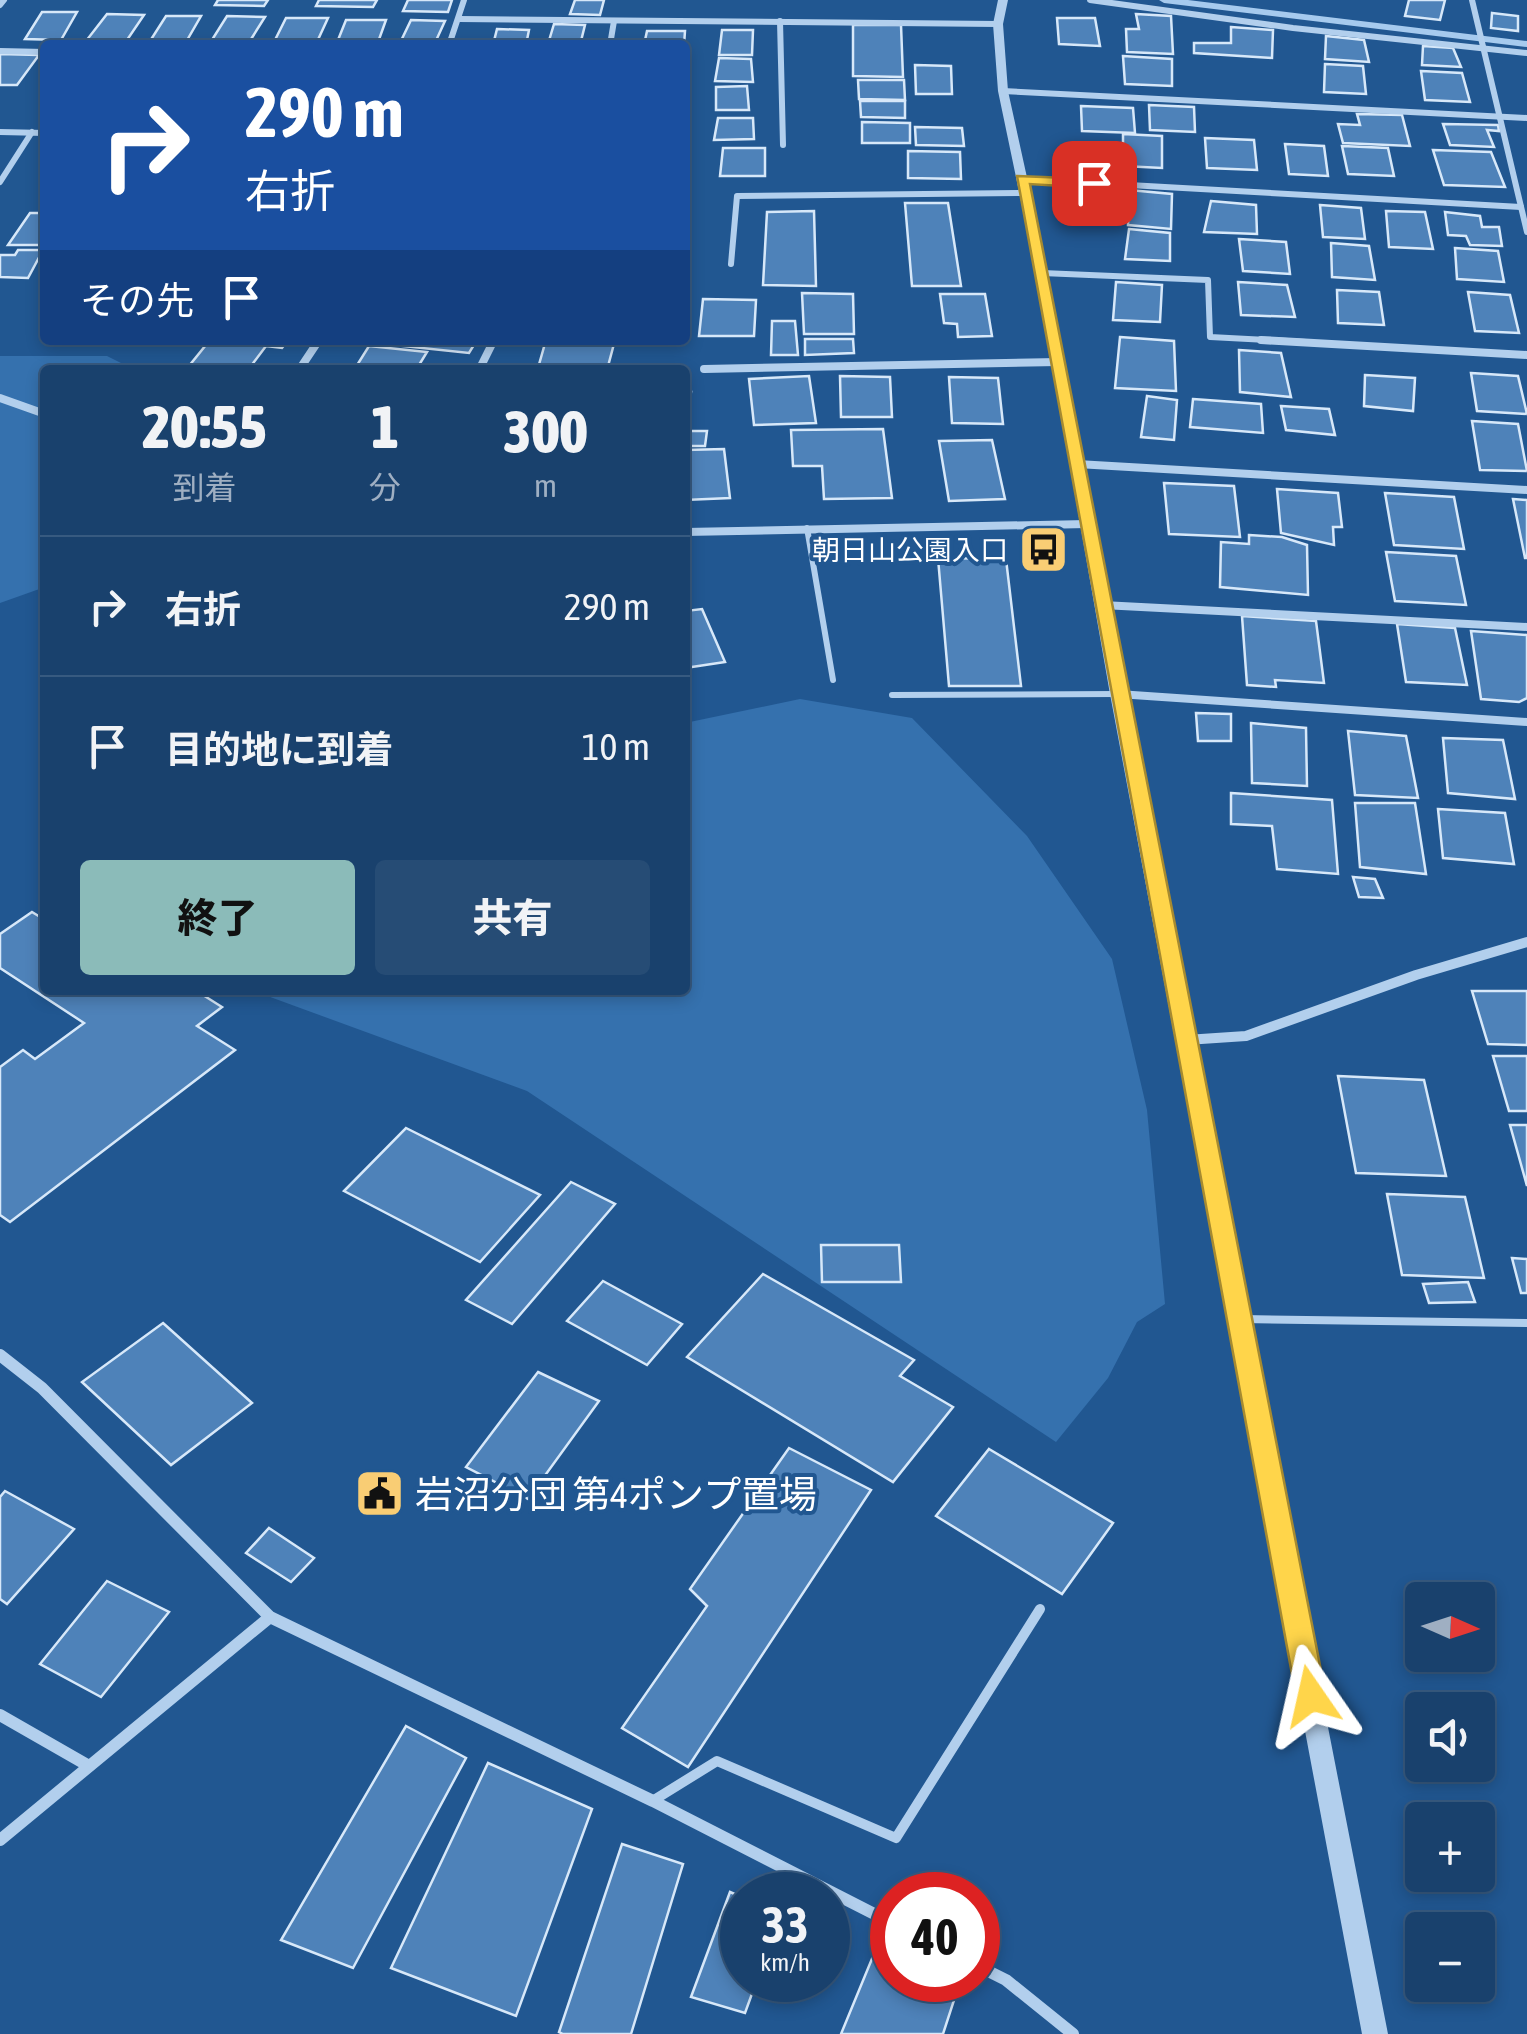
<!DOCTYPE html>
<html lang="ja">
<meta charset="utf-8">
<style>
:root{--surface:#19416d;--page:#264c75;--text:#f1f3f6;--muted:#9fafc2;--line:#375a80;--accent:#8bbbb9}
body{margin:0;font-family:"Asap Condensed","Noto Sans JP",sans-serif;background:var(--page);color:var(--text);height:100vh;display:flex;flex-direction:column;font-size:38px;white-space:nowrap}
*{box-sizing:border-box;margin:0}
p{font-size:32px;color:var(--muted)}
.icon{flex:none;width:55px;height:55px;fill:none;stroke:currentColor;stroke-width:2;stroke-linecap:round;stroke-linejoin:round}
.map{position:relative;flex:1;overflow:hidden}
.panel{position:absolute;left:40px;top:365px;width:650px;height:630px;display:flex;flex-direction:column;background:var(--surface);border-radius:10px;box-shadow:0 5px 15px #0003,0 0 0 2px var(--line)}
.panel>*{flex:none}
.banner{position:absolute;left:40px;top:40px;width:650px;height:305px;border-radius:10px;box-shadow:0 5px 15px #0003,0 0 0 2px var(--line);background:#1a4fa0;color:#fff;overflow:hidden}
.needle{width:65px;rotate:93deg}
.buttons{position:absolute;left:1405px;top:1582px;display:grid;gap:20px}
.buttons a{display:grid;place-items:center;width:90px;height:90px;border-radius:10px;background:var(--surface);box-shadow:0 5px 15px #0003,0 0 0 2px var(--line);font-size:50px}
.speed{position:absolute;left:720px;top:1872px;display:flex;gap:20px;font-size:50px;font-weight:700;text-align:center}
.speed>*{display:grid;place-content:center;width:130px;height:130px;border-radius:50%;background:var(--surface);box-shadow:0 5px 15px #0003,0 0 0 2px var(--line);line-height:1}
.speed small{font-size:25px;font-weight:400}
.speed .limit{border:15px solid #d22;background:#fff;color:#111}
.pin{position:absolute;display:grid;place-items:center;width:85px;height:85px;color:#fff;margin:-42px;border-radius:20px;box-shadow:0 5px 15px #0006}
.me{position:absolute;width:110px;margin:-55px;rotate:349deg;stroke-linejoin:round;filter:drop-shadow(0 0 8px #0008)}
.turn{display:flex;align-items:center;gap:35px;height:210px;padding:0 40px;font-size:45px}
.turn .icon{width:130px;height:130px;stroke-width:2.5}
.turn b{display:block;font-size:70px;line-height:85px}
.then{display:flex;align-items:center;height:95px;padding:0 40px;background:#0003;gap:20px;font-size:38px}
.eta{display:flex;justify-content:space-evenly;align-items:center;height:170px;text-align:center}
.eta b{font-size:60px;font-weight:800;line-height:70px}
.cta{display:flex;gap:20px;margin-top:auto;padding:20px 40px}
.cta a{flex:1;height:115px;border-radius:10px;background:var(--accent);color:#111;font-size:40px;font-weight:800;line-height:115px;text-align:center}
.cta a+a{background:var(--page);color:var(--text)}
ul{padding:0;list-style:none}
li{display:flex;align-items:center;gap:30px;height:140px;padding:0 40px;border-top:2px solid var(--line)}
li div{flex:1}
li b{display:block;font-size:38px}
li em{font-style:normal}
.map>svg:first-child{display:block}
.green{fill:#3571ae}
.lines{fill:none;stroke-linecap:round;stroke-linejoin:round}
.stream{fill:#a6caee;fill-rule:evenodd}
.building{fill:#4e82b9;stroke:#d7e8f9;stroke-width:2.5}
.service-far2{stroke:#b2cfed;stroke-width:6}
.service-far1{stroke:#b2cfed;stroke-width:8}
.service{stroke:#b2cfed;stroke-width:10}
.minor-far3{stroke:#b2cfed;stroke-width:6}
.minor-far2{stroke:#b2cfed;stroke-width:8}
.minor-far1{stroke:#b2cfed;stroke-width:10}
.minor{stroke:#b2cfed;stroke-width:12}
.tertiary{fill:#b2cfed;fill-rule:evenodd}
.route{fill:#ffd54a;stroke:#a68a30;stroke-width:2.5}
.labels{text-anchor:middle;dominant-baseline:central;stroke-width:8;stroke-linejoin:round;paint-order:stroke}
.far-poi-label{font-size:28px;fill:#fff;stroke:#215791;text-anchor:end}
.near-poi-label{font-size:38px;fill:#fff;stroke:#215791;text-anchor:start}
</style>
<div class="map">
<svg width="1527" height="2034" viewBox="0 0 1527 2034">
<rect width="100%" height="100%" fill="#215791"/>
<!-- green -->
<g class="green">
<polygon points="0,356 107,356 135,370 45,370 45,587 0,603"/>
<polygon points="800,699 912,718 1027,836 1112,959 1147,1110 1165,1304 1137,1322 1108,1378 1056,1442 527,1091 262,994 261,990 685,990 685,723"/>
</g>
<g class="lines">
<!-- stream -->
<polygon class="stream" points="1159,0 1188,0 1527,41 1527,47 1164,3"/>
</g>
<!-- building -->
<g class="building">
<polygon points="218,0 268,0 264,6 215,5"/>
<polygon points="319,0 377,0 373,7 316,6"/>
<polygon points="408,0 452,0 448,12 403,11"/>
<polygon points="575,0 604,0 600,15 570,14"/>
<polygon points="1409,0 1445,0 1440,20 1405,16"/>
<polygon points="42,12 77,12 61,40 25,39"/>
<polygon points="1492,13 1518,16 1518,31 1491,28"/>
<polygon points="107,14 144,15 125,43 86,41"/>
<polygon points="1136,14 1171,16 1173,54 1127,52 1126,29 1139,29"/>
<polygon points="166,16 201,16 186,42 150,41"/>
<polygon points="227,16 265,17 248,44 210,43"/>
<polygon points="286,18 328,18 316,44 273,44"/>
<polygon points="1057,18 1095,18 1100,46 1059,44"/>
<polygon points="346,20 386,20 377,45 336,45"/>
<polygon points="411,20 445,21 434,45 399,45"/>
<polygon points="554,24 585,25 580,45 548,44"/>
<polygon points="853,25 901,25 903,77 853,76"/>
<polygon points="1231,27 1273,30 1272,58 1194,53 1194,43 1231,43"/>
<polygon points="497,29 529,30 526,45 493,45"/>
<polygon points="722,30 753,30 752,55 719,55"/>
<polygon points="647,31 685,31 684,45 644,45"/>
<polygon points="1326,36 1364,40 1369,62 1325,59"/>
<polygon points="1423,46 1453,48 1461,67 1422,65"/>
<polygon points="0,54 39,55 17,85 0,85"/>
<polygon points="1123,56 1172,59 1172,86 1125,84"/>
<polygon points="719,58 751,59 753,82 715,81"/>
<polygon points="1325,64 1363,66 1366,94 1324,92"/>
<polygon points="915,65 951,66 952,94 916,94"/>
<polygon points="1421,71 1462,73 1470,102 1425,100"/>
<polygon points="858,80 904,80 905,100 859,99"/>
<polygon points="747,86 749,110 716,110 716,87"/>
<polygon points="860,101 905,101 905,118 861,117"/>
<polygon points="1149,105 1194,107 1195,132 1150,130"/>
<polygon points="1081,106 1133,108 1135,133 1082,131"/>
<polygon points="1357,114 1402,115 1410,146 1343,143 1338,124 1360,125"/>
<polygon points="718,118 753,118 754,139 714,140"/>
<polygon points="862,122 910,123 910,143 862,143"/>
<polygon points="1443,124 1498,125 1499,131 1487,130 1494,147 1450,145"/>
<polygon points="915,127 962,128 964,146 916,145"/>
<polygon points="1123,134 1162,136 1162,168 1123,166"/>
<polygon points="1205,138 1254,140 1257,170 1207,168"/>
<polygon points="1285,144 1324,146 1328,176 1289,174"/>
<polygon points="1342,146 1388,148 1394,176 1348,174"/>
<polygon points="723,148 765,148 765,176 720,176"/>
<polygon points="1433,150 1491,152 1505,187 1444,185"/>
<polygon points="908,151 960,152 961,179 908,178"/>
<polygon points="1129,190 1172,194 1171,229 1128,225"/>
<polygon points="1211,201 1256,205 1257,234 1204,232"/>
<polygon points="905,203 948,203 961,286 912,286"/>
<polygon points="1320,205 1361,208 1365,239 1323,237"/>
<polygon points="814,211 816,286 763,285 767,212"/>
<polygon points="1386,211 1425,212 1433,249 1389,247"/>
<polygon points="1445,212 1480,216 1482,227 1499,227 1502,246 1470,245 1466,236 1448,235"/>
<polygon points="30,213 45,213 45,245 8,245"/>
<polygon points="1129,229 1170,233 1170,261 1125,259"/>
<polygon points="1239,239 1286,242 1290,274 1243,271"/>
<polygon points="1331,243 1369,246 1375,280 1332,277"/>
<polygon points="1455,248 1498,251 1504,282 1457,279"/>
<polygon points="18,250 43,250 28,278 0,277 0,255 15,255"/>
<polygon points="1116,282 1162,285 1160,322 1113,320"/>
<polygon points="1238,282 1287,285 1295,317 1241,315"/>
<polygon points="1337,290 1379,292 1384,325 1338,323"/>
<polygon points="1468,292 1510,295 1519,333 1475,331"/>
<polygon points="802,293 853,294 854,334 804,334"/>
<polygon points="940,294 985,294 992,336 958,337 957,324 944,323"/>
<polygon points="703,299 756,300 754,336 699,336"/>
<polygon points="772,321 795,321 798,355 771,355"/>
<polygon points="1120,337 1174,341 1176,391 1115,388"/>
<polygon points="805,339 853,339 854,353 805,355"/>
<polygon points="210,340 288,340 282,348 266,346 248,370 189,366"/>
<polygon points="407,340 477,340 469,353 403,346"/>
<polygon points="546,340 615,340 607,370 538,368"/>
<polygon points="369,346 427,352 416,370 354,370"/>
<polygon points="1239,350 1281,353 1291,397 1240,392"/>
<polygon points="1471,373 1518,376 1527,414 1477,411"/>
<polygon points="1365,375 1415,378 1413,411 1364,406"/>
<polygon points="809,376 816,423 754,425 749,379"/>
<polygon points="840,376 890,377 892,417 841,417"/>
<polygon points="949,377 998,378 1003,424 952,423"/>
<polygon points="685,392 691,392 685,431 707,431 705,446 685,446"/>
<polygon points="1147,396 1177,400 1174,440 1141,437"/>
<polygon points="1193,399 1261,404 1263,433 1190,427"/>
<polygon points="1281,406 1329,409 1335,435 1286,430"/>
<polygon points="1472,421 1518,424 1527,471 1480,470"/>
<polygon points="883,429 892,498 824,499 822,466 793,466 791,430"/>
<polygon points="992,440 1005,499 949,501 939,441"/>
<polygon points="724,449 730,498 685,500 685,450"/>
<polygon points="1164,483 1234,486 1240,537 1169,534"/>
<polygon points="1277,489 1338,493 1342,527 1333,527 1334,545 1281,533"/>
<polygon points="1385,493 1454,497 1464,549 1394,545"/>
<polygon points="1513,499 1527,500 1527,558 1525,558"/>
<polygon points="1249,535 1282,537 1307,545 1308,595 1220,587 1221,542 1249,544"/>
<polygon points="1386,552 1456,556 1466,605 1395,601"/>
<polygon points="938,558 1006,559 1021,686 949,686"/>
<polygon points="702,609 725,662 685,668 685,611"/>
<polygon points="1242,616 1316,621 1324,683 1275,680 1276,687 1247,685"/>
<polygon points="1397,624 1455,628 1467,685 1406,682"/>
<polygon points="1471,631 1527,635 1527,698 1519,702 1481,699"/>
<polygon points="1196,713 1231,714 1231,741 1198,741"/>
<polygon points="1251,723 1306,728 1307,786 1252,783"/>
<polygon points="1348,731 1406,736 1418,798 1355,795"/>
<polygon points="1443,738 1503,740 1515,799 1448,793"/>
<polygon points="1231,793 1332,800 1338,874 1277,869 1272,826 1231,824"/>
<polygon points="1355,803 1415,803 1426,874 1360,867"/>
<polygon points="1438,809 1505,813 1514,864 1443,858"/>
<polygon points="1353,877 1375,879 1383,898 1359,897"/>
<polygon points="32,912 45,920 45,990 195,990 222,1007 197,1026 235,1050 10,1222 0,1215 0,1067 23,1050 35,1059 84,1023 0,968 0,934"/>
<polygon points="1472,991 1527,991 1527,1045 1488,1044"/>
<polygon points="1493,1056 1527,1056 1527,1111 1509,1111"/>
<polygon points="1338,1076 1424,1080 1446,1176 1356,1173"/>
<polygon points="1510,1125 1527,1125 1527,1186"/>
<polygon points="406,1128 540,1195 480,1262 344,1191"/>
<polygon points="571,1182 615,1204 512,1324 466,1300"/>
<polygon points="1387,1194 1465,1197 1484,1278 1402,1275"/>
<polygon points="821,1245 899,1245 901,1282 822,1282"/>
<polygon points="1512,1258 1527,1259 1527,1293 1521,1293"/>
<polygon points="763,1274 914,1360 900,1376 953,1407 893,1482 687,1357"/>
<polygon points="603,1281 682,1324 647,1365 567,1321"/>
<polygon points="1468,1282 1475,1302 1429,1303 1423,1284"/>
<polygon points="163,1323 252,1403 171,1465 82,1382"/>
<polygon points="538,1372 599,1401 528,1499 466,1467"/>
<polygon points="789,1448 871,1490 688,1767 622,1728 707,1606 690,1589"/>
<polygon points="989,1449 1113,1523 1062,1594 936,1516"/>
<polygon points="5,1491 74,1529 7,1604 0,1599 0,1497"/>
<polygon points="269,1528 314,1558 291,1582 246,1553"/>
<polygon points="107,1581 169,1612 101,1697 40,1664"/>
<polygon points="406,1726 466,1758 353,1968 281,1940"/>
<polygon points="488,1763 592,1809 516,2016 391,1968"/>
<polygon points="622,1844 683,1864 631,2034 563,2034 559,2032"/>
<polygon points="730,1892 742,1897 742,1980 757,1980 745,2013 691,1997"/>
<polygon points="876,1949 892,1958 892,1980 935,1980 957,1991 943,2034 841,2034"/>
</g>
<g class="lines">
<!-- service-far2 -->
<g class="service-far2">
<polyline points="807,528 833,680"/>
<polyline points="892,695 1118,694"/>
</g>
<!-- service-far1 -->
<polyline class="service-far1" points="1242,1319 1527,1323"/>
<!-- service -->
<polyline class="service" points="654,1800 717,1761 896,1838 1040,1609"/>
<!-- minor-far3 -->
<g class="minor-far3">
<polyline points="1090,0 1293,28 1527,53"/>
<polyline points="1472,0 1527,232"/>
<polyline points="0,5 4,0"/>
<polyline points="459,19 998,24"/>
<polyline points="780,21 783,145"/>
<polyline points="449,45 464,0"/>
<polyline points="610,45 614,21"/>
<polyline points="0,51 45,52"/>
<polyline points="1003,91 1527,118"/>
<polyline points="0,132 45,133"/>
<polyline points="1022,179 1521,207"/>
<polyline points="0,182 32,132"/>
<polyline points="731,264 737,196 1025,193"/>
<polyline points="1042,273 1208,280 1210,337 1306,342"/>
</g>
<!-- minor-far2 -->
<g class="minor-far2">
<polyline points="1261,340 1527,355"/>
<polyline points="704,369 1058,362"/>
<polyline points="299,370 319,340"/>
<polyline points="479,370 494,340"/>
<polyline points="0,398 45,414"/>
<polyline points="1077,464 1527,490"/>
<polyline points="685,532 1087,524"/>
<polyline points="1102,605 1527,627"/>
<polyline points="1118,694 1527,722"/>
</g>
<!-- minor-far1 -->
<polyline class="minor-far1" points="1186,1040 1246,1036 1416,975 1527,942"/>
<!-- minor -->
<g class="minor">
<polyline points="0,1355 42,1388 270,1617 653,1801 892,1923"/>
<polyline points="0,1715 89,1766"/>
<polyline points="0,1840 270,1617"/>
<polyline points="978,1966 1006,1980 1073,2034"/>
</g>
<!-- tertiary -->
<polygon class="tertiary" points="998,0 1008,0 1003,24 1008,91 1048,273 1126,694 1388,2034 1362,2034 1110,694 1036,273 998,91 993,24"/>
</g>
<!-- route -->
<polygon class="route" points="1017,176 1094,179 1101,183 1094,188 1030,184 1326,1696 1321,1705 1311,1709 1301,1705 1296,1696"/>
<!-- icons -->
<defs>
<symbol id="bus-square" viewBox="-11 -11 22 22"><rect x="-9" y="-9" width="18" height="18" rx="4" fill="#f9cd74" stroke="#215791"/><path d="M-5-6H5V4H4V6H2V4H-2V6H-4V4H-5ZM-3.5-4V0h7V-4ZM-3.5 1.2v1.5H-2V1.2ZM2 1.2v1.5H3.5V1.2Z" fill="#111"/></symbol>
<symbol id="civic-square" viewBox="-11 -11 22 22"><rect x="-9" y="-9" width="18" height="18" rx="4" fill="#f9cd74" stroke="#215791"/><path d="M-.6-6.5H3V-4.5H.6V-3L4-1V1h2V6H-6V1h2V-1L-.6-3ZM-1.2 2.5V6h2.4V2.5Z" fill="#111"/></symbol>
</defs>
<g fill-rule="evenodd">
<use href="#bus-square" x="1016" y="522" width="55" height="55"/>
<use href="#civic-square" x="352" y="1466" width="55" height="55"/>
</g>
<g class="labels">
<!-- far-poi labels -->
<g class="far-poi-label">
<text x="1008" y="550">朝日山公園入口</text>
</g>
<!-- near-poi labels -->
<g class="near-poi-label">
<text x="415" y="1494">岩沼分団 第4ポンプ置場</text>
</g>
</g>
</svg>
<div class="buttons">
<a><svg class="needle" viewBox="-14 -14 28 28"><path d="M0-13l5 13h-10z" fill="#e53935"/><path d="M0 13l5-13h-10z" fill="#9fafc2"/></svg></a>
<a><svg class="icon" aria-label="sound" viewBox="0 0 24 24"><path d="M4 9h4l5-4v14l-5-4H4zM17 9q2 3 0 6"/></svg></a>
<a>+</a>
<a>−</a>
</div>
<div class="speed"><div>33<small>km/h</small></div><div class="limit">40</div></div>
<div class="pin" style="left:1094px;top:183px;background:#d93025"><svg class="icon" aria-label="arrive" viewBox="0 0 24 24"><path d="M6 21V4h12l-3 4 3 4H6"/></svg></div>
<svg class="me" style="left:1311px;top:1696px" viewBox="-20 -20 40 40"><path d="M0-17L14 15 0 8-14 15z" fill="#ffd54a" stroke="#fff" stroke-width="4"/></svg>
<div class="banner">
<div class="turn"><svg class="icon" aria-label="right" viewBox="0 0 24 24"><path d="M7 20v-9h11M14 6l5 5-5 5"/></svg><div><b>290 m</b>右折</div></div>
<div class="then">その先<svg class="icon" aria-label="arrive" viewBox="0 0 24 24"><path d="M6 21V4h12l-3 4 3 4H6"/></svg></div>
</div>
<section class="panel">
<div class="eta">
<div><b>20:55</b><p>到着</p></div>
<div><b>1</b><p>分</p></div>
<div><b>300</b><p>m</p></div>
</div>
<ul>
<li><svg class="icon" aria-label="right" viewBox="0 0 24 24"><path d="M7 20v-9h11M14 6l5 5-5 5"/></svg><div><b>右折</b></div><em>290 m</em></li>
<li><svg class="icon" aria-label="arrive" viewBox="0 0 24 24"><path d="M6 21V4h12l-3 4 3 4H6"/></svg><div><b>目的地に到着</b></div><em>10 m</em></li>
</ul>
<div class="cta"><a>終了</a><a>共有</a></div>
</section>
</div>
